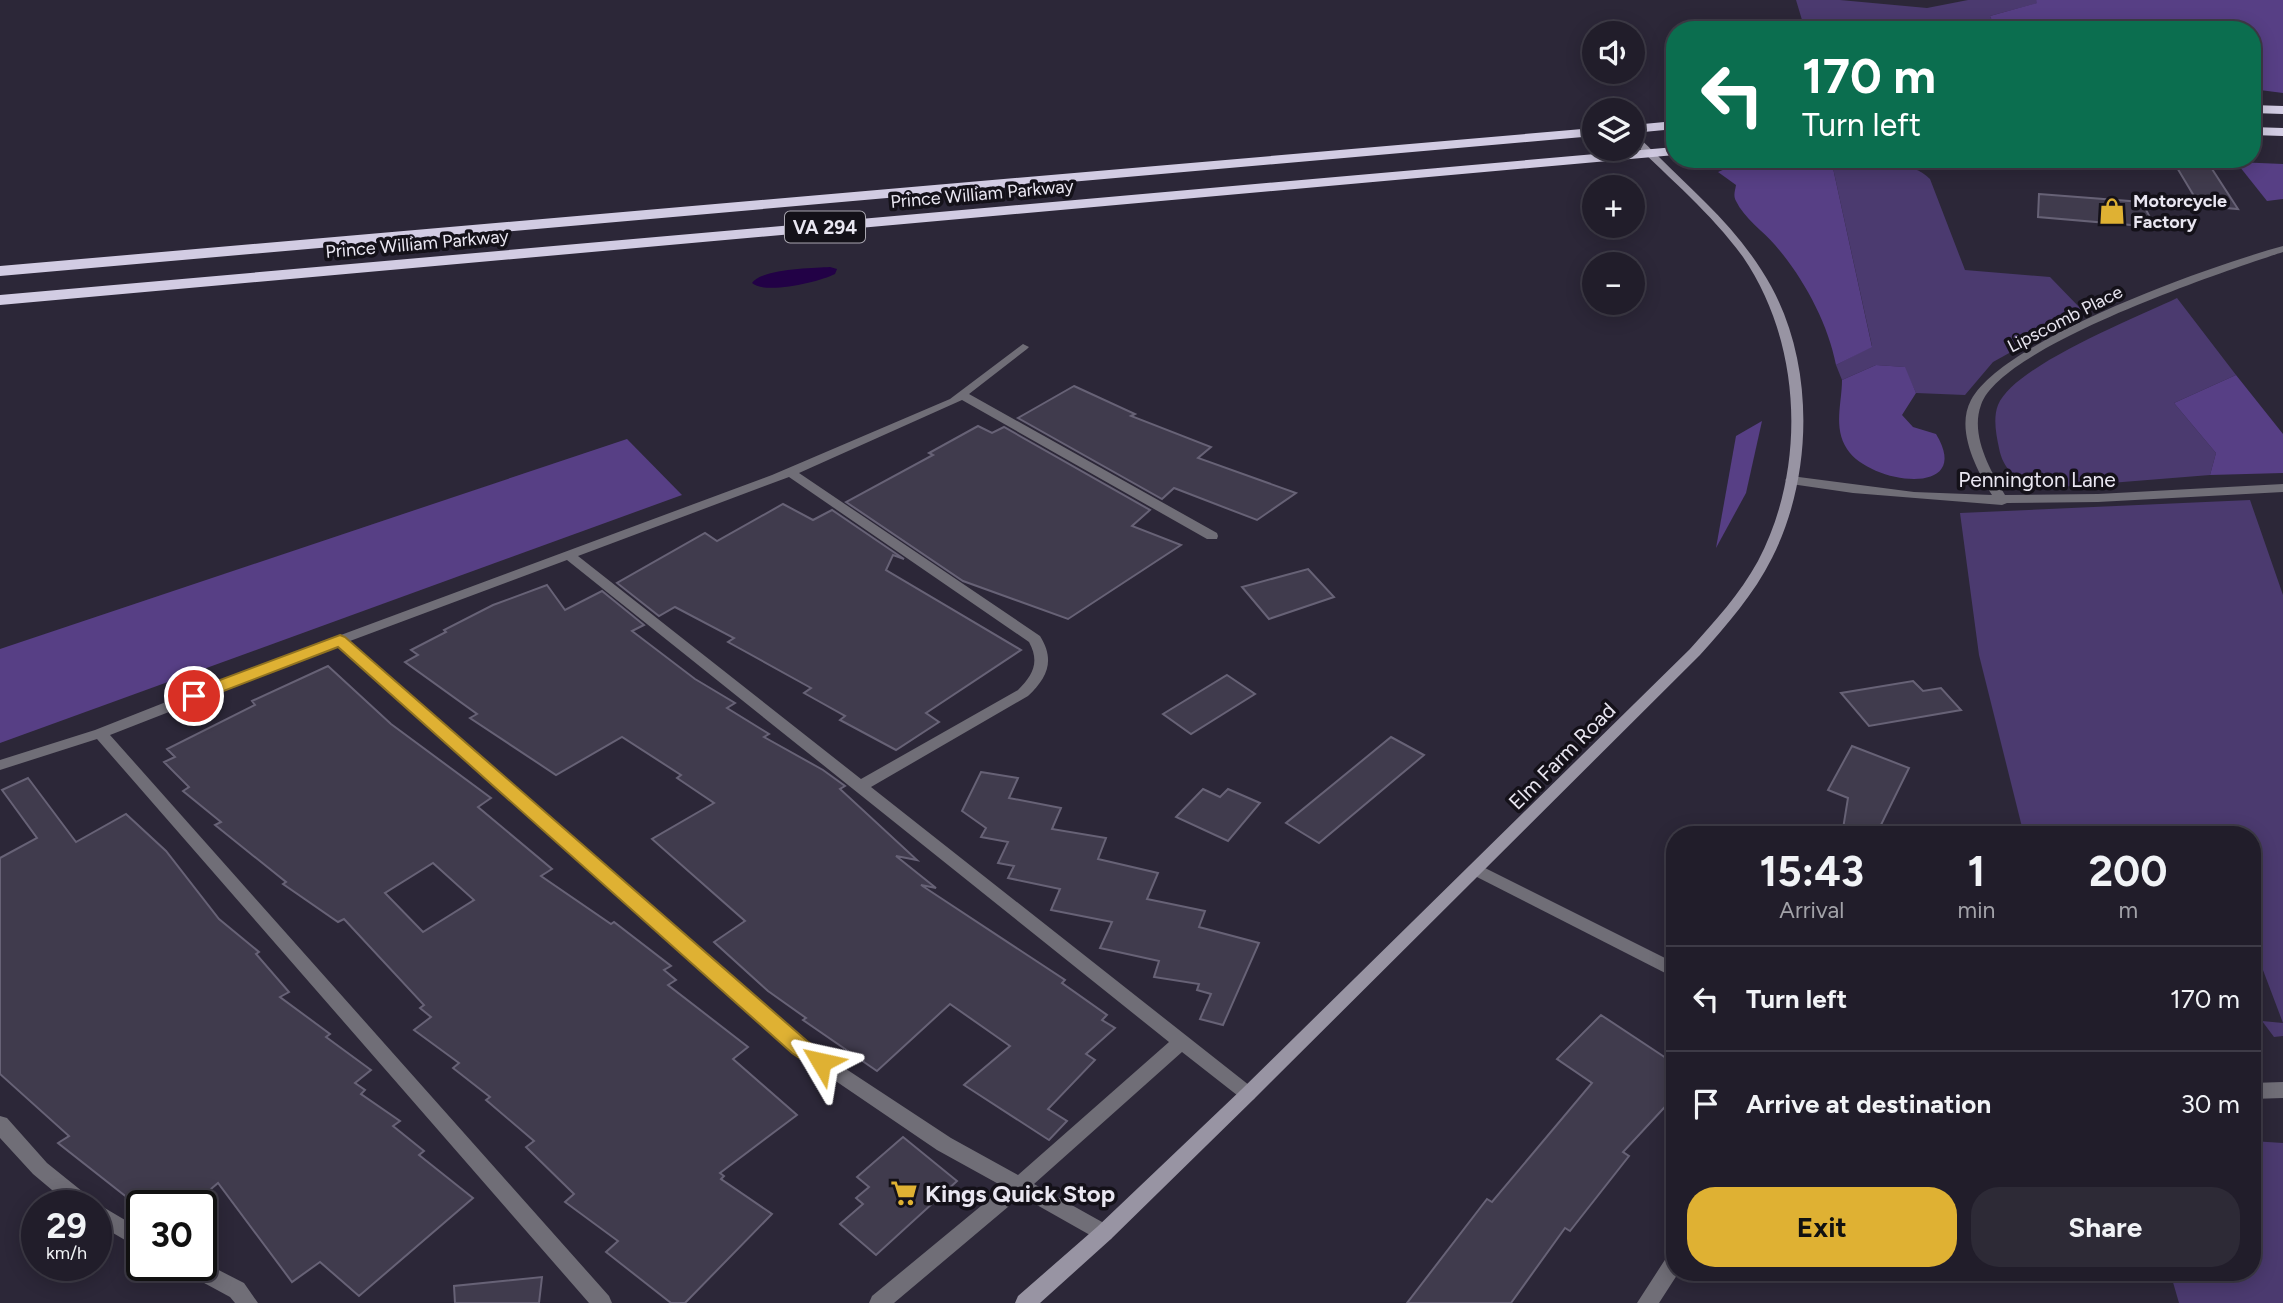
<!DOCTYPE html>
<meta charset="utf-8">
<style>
:root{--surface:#211d2a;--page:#2d2a36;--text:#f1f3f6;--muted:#a2a2a8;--line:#3e3b47;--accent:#dfb133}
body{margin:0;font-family:Figtree,sans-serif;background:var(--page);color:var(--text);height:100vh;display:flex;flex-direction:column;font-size:26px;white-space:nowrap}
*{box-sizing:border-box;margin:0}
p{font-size:23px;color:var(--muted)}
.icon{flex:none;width:38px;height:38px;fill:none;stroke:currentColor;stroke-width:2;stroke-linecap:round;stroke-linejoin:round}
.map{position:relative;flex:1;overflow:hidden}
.details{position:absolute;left:1666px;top:826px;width:595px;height:455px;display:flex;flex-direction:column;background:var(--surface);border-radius:28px;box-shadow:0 4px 18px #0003,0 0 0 2px var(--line)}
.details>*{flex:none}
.top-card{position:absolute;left:1666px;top:21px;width:595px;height:147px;border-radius:28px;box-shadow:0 4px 18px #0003,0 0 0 2px var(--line);background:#0b6e4f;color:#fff;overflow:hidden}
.tools{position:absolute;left:1582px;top:21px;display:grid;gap:14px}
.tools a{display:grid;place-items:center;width:63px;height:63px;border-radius:50%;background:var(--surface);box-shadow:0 4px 18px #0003,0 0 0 2px var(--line);font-size:35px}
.speed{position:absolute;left:21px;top:1190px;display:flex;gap:14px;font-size:35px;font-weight:700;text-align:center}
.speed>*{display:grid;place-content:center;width:91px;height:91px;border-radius:50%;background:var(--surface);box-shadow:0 4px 18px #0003,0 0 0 2px var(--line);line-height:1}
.speed small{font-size:18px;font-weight:400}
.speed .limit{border:4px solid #111;border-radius:10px;background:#fff;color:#111}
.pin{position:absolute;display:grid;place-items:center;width:60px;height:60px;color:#fff;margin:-30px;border:4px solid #fff;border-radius:50%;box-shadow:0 2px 7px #0007}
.me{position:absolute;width:77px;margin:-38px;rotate:306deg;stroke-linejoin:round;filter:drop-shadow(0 0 5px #0008)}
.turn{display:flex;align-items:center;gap:24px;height:147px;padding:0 21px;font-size:32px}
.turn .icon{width:91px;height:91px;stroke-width:2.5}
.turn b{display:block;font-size:49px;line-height:60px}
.eta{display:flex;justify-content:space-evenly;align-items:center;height:119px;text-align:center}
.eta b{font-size:42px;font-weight:700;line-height:49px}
.primary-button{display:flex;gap:14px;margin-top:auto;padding:14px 21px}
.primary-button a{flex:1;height:80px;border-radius:28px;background:var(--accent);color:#111;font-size:28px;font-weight:700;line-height:80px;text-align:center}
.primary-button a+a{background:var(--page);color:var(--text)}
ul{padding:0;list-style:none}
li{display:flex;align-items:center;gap:21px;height:105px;padding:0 21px;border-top:2px solid var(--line)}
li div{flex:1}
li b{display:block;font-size:26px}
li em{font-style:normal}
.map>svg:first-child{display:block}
.green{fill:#4b3a6f}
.forest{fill:#573f85}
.water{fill:#220146}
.building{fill:#403b4d;stroke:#676276;stroke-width:2;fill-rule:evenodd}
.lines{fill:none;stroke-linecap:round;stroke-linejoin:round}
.street{fill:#706e77;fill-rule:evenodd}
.secondary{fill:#9894a3;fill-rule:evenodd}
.highway{fill:#d2cce3;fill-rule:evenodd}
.route{fill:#dfb133;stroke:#917321;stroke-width:2}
.labels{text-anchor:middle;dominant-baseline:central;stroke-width:7;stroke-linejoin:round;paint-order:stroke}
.far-street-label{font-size:18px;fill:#e9e6f1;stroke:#141119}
.far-poi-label{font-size:18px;font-weight:bold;fill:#e9e6f1;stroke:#141119;text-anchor:start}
.shield{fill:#141119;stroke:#a9a6b0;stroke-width:2}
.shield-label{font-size:19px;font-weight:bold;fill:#e9e6f1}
.street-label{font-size:21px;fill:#e9e6f1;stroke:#141119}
.near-poi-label{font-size:24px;font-weight:bold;fill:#e9e6f1;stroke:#141119;text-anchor:start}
</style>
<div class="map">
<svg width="2283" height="1303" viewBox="0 0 2283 1303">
<rect width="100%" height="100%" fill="#2c2738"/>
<!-- green -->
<g class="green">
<polygon points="1796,0 1840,0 1927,8 1968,0 2036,0 2038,3 1990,16 1996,30 1805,30"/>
<path d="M1831,159H1872L1875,168C1896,166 1915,163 1930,179L1965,270L2050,277L2081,309V313L1993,362L1965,395L1916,393L1904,367L1876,365L1842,380L1836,365L1872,346Z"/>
<path d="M2177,298L2236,375L2174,403L2216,453L2210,475L2048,488C2023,483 2004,475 1999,448C1996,434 1993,418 1998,405C2015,365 2136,318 2177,298Z"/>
<polygon points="2250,500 2283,595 2283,1036 2274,1037 2262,1021 2283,1023 2252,941 2252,835 2147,835 2124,832 2124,835 2024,835 1979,655 1960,513"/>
<polygon points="2252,1141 2283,1143 2283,1303 2179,1303 2170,1272 2252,1272"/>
</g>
<!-- forest -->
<g class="forest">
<polygon points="2036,0 2283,0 2283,93 2252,89 2252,30 1996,30 1990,16 2037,3"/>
<path d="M1831,159L1872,347L1836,365C1828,323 1803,277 1775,245C1763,231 1744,218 1736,201C1733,196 1735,191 1736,185L1718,172L1746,160Z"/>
<polygon points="2236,162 2283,164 2283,199 2267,201"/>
<path d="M1876,365L1905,367L1916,393L1902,415L1913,427L1936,434C1975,498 1870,485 1847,449C1833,427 1842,403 1842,380Z"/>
<polygon points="2236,375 2283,434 2283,473 2210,475 2216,453 2174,403"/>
<polygon points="1762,421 1746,493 1716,548 1736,436"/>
<polygon points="627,439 682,495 0,743 0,649"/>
</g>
<!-- water -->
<path class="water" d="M830,267L837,269L835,274C819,282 765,295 752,283C761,269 813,268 830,267Z"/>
<!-- building -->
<g class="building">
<polygon points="2176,166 2212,169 2238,209 2200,206"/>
<polygon points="2039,194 2142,202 2155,227 2038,217"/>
<polygon points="1074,386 1135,414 1131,416 1211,447 1198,458 1296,493 1257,520 1174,488 1162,499 1018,418"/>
<polygon points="978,426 992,433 1004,427 1150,510 1132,526 1181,545 1068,619 963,581 846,502 933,455 929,453"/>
<polygon points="783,504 813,520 832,510 904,559 893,555 886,570 1021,650 926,713 939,722 896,750 840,720 845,716 804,693 811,688 728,642 734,638 675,607 659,616 617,583 705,533 717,541"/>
<polygon points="1308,569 1334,597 1269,619 1242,587"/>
<polygon points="547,585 565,610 602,591 644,625 632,631 695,679 735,703 727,708 769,734 764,737 823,770 845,786 840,789 917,860 896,856 936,888 921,885 1065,980 1062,983 1107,1015 1102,1020 1115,1028 1086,1054 1095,1060 1048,1109 1067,1121 1049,1140 964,1085 1010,1046 950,1004 877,1071 803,1020 806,1018 768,991 714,942 745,921 652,839 714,803 677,778 681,775 622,737 556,775 470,718 477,714 405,662 418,655 411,650 446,632 444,630 493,605"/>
<path d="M328,666L391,724L491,798L478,807L552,869L541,876L611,924L614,922L671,966L664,970L676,980L668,985L748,1047L733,1059L797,1115L720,1173L724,1176L721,1179L772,1214L685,1303H671L606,1252L618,1241L565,1202L574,1194L526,1147L534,1141L486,1100L490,1097L453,1068L459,1063L414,1030L431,1017L420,1008L424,1005L344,919L338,922L283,884L286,882L215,825L221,822L183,791L189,787L164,762L175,757L167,749L255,705L252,701ZM433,863L474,900L423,932L385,893Z"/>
<polygon points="1227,675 1255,694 1191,734 1163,714"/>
<polygon points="1913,681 1923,691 1941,688 1961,710 1869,726 1841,693"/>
<polygon points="1391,737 1424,755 1319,843 1286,823"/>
<polygon points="1852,746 1909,768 1876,835 1842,835 1848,798 1828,790"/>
<polygon points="981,772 1018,778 1009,798 1061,808 1052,829 1106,838 1098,859 1158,873 1147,899 1205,911 1199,927 1259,943 1223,1025 1200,1019 1211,994 1197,990 1199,984 1154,977 1159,961 1100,948 1112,922 1051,910 1060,889 1008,878 1014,866 998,863 1008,842 981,837 986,828 962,811"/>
<polygon points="28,778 76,842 126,814 166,851 219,919 259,952 256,954 289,992 280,997 330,1034 326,1037 371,1070 355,1083 365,1090 361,1094 400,1121 393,1126 424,1151 419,1155 473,1198 359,1296 320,1262 292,1282 218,1183 191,1206 138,1206 58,1143 69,1136 0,1074 0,858 37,838 2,790"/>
<polygon points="1203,789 1220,797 1228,789 1260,803 1228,841 1176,817"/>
<polygon points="1601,1015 1675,1064 1675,1096 1623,1152 1629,1156 1570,1231 1565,1228 1511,1303 1407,1303 1487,1199 1492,1202 1592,1083 1557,1059"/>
<polygon points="903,1137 957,1181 876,1255 840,1224 863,1204 856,1198 869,1187 857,1177"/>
<polygon points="542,1277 539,1303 455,1303 454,1286"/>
</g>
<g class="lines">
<!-- street -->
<g class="street">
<path d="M2283,246V252C2222,272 2001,346 1981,405C1970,435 1990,470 2005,495L2098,494L2283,484V492L2098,502L2007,503L2002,505L1853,493L1791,484L1785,480L1791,476L1914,492L1992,495C1977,470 1955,430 1971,400C2005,338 2213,265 2283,246Z"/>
<path d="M1023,344L1029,347L1027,349L969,394L1217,533L1218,536L1217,539H1207L962,400L799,473L1040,636C1055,660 1048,677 1028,696L871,787L1254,1089L1257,1094L1254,1099L1248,1102L1242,1099L1182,1052L1034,1184L1111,1227L1114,1233L1111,1239L1104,1242L1097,1239L1021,1196L894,1303H869L872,1296L1004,1187L937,1150L793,1052L338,646L110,735L609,1296L612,1303H589L97,739L0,770V760L95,730L260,665L772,475L950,399ZM789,477L1029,642C1040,662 1033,675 1018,690L861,779L578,556ZM567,560L1169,1042L1018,1175L951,1138L805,1042L350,641Z"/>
<polygon points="1477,864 1675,963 1675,978 1471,874 1469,870 1471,866"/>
<polygon points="2283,1082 2283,1098 2252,1099 2252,1083"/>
<polygon points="0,1116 7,1118 47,1163 93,1200 95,1205 103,1207 142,1230 142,1250 96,1223 96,1206 71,1206 33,1174 0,1138"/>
<polygon points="1675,1252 1675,1272 1679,1272 1659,1303 1637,1303 1668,1255"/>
<polygon points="201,1261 244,1283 258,1303 235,1303 230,1297 182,1271 179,1265 201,1265"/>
</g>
<!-- secondary -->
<path class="secondary" d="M1633,134C1642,139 1649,148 1657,155C1673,171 1690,187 1706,203C1731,228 1754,255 1771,286C1815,366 1813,477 1772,558C1754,594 1727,625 1700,655L1254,1099L1111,1239L1040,1303H1015L1018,1296L1097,1227L1242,1089L1690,649C1715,621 1740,594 1758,561C1807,468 1802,343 1743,257C1712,214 1670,179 1633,142Z"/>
<!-- highway -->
<g class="highway">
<polygon points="2252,105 2283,106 2283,114 2252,113"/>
<polygon points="1675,121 1675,129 1633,133 1633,125"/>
<polygon points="2252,127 2283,128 2283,136 2252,135"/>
<polygon points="1594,128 1594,136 0,276 0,266"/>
<polygon points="1675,147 1675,155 0,305 0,295"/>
</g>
</g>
<!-- route -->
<polygon class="route" points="340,635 345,637 807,1041 828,1056 831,1062 828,1068 814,1068 792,1053 338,647 200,700 194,701 186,696 188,692"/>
<!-- icons -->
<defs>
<symbol id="shop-bare" viewBox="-9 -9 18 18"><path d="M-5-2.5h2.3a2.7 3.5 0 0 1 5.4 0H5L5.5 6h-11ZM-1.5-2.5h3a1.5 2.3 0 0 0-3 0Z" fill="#dfb133" stroke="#141119" stroke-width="2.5" paint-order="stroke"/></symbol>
<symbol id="supermarket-bare" viewBox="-9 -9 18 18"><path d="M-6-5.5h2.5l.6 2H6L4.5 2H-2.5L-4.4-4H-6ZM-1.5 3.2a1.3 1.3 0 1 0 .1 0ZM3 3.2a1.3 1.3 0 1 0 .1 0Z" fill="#dfb133" stroke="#141119" stroke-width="2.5" paint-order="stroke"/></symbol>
</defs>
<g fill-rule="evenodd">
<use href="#shop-bare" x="2093" y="192" width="38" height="38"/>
<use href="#supermarket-bare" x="885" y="1174" width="38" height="38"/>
</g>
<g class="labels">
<!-- far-street labels -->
<g class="far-street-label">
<text transform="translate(982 194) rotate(-5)">Prince William Parkway</text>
<text transform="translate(417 244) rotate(-5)">Prince William Parkway</text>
<text transform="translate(2065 319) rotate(-27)">Lipscomb Place</text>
</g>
<!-- far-poi labels -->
<g class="far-poi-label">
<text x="2133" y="201">Motorcycle<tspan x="2133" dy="21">Factory</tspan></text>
</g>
<!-- shield labels -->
<rect class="shield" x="785" y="211.5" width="80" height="31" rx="5"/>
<g class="shield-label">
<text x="825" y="227">VA 294</text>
</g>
<!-- street labels -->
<g class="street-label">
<text x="2037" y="479">Pennington Lane</text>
<text transform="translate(1562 756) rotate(-45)">Elm Farm Road</text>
</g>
<!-- near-poi labels -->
<g class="near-poi-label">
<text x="925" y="1193">Kings Quick Stop</text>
</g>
</g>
</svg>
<div class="tools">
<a><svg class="icon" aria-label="sound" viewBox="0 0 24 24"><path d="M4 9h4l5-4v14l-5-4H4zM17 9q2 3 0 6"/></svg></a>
<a><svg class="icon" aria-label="layers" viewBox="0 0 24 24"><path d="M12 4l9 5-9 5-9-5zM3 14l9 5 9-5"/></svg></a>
<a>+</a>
<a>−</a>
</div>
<div class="speed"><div>29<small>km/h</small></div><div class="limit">30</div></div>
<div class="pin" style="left:194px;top:696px;background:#d93025"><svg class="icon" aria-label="arrive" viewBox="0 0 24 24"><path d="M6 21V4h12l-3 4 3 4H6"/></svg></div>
<svg class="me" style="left:821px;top:1062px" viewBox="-20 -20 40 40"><path d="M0-17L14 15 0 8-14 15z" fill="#dfb133" stroke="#fff" stroke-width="4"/></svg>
<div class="top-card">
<div class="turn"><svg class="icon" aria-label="left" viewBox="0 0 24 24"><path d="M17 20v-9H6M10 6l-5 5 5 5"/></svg><div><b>170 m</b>Turn left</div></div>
</div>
<section class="details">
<div class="eta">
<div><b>15:43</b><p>Arrival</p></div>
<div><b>1</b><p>min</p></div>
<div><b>200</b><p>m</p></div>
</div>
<ul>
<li><svg class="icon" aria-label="left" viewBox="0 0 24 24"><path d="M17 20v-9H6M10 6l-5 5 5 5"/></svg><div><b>Turn left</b></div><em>170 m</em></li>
<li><svg class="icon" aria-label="arrive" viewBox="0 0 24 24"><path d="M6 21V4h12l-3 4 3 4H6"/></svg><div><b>Arrive at destination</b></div><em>30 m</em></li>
</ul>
<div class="primary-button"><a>Exit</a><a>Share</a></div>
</section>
</div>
